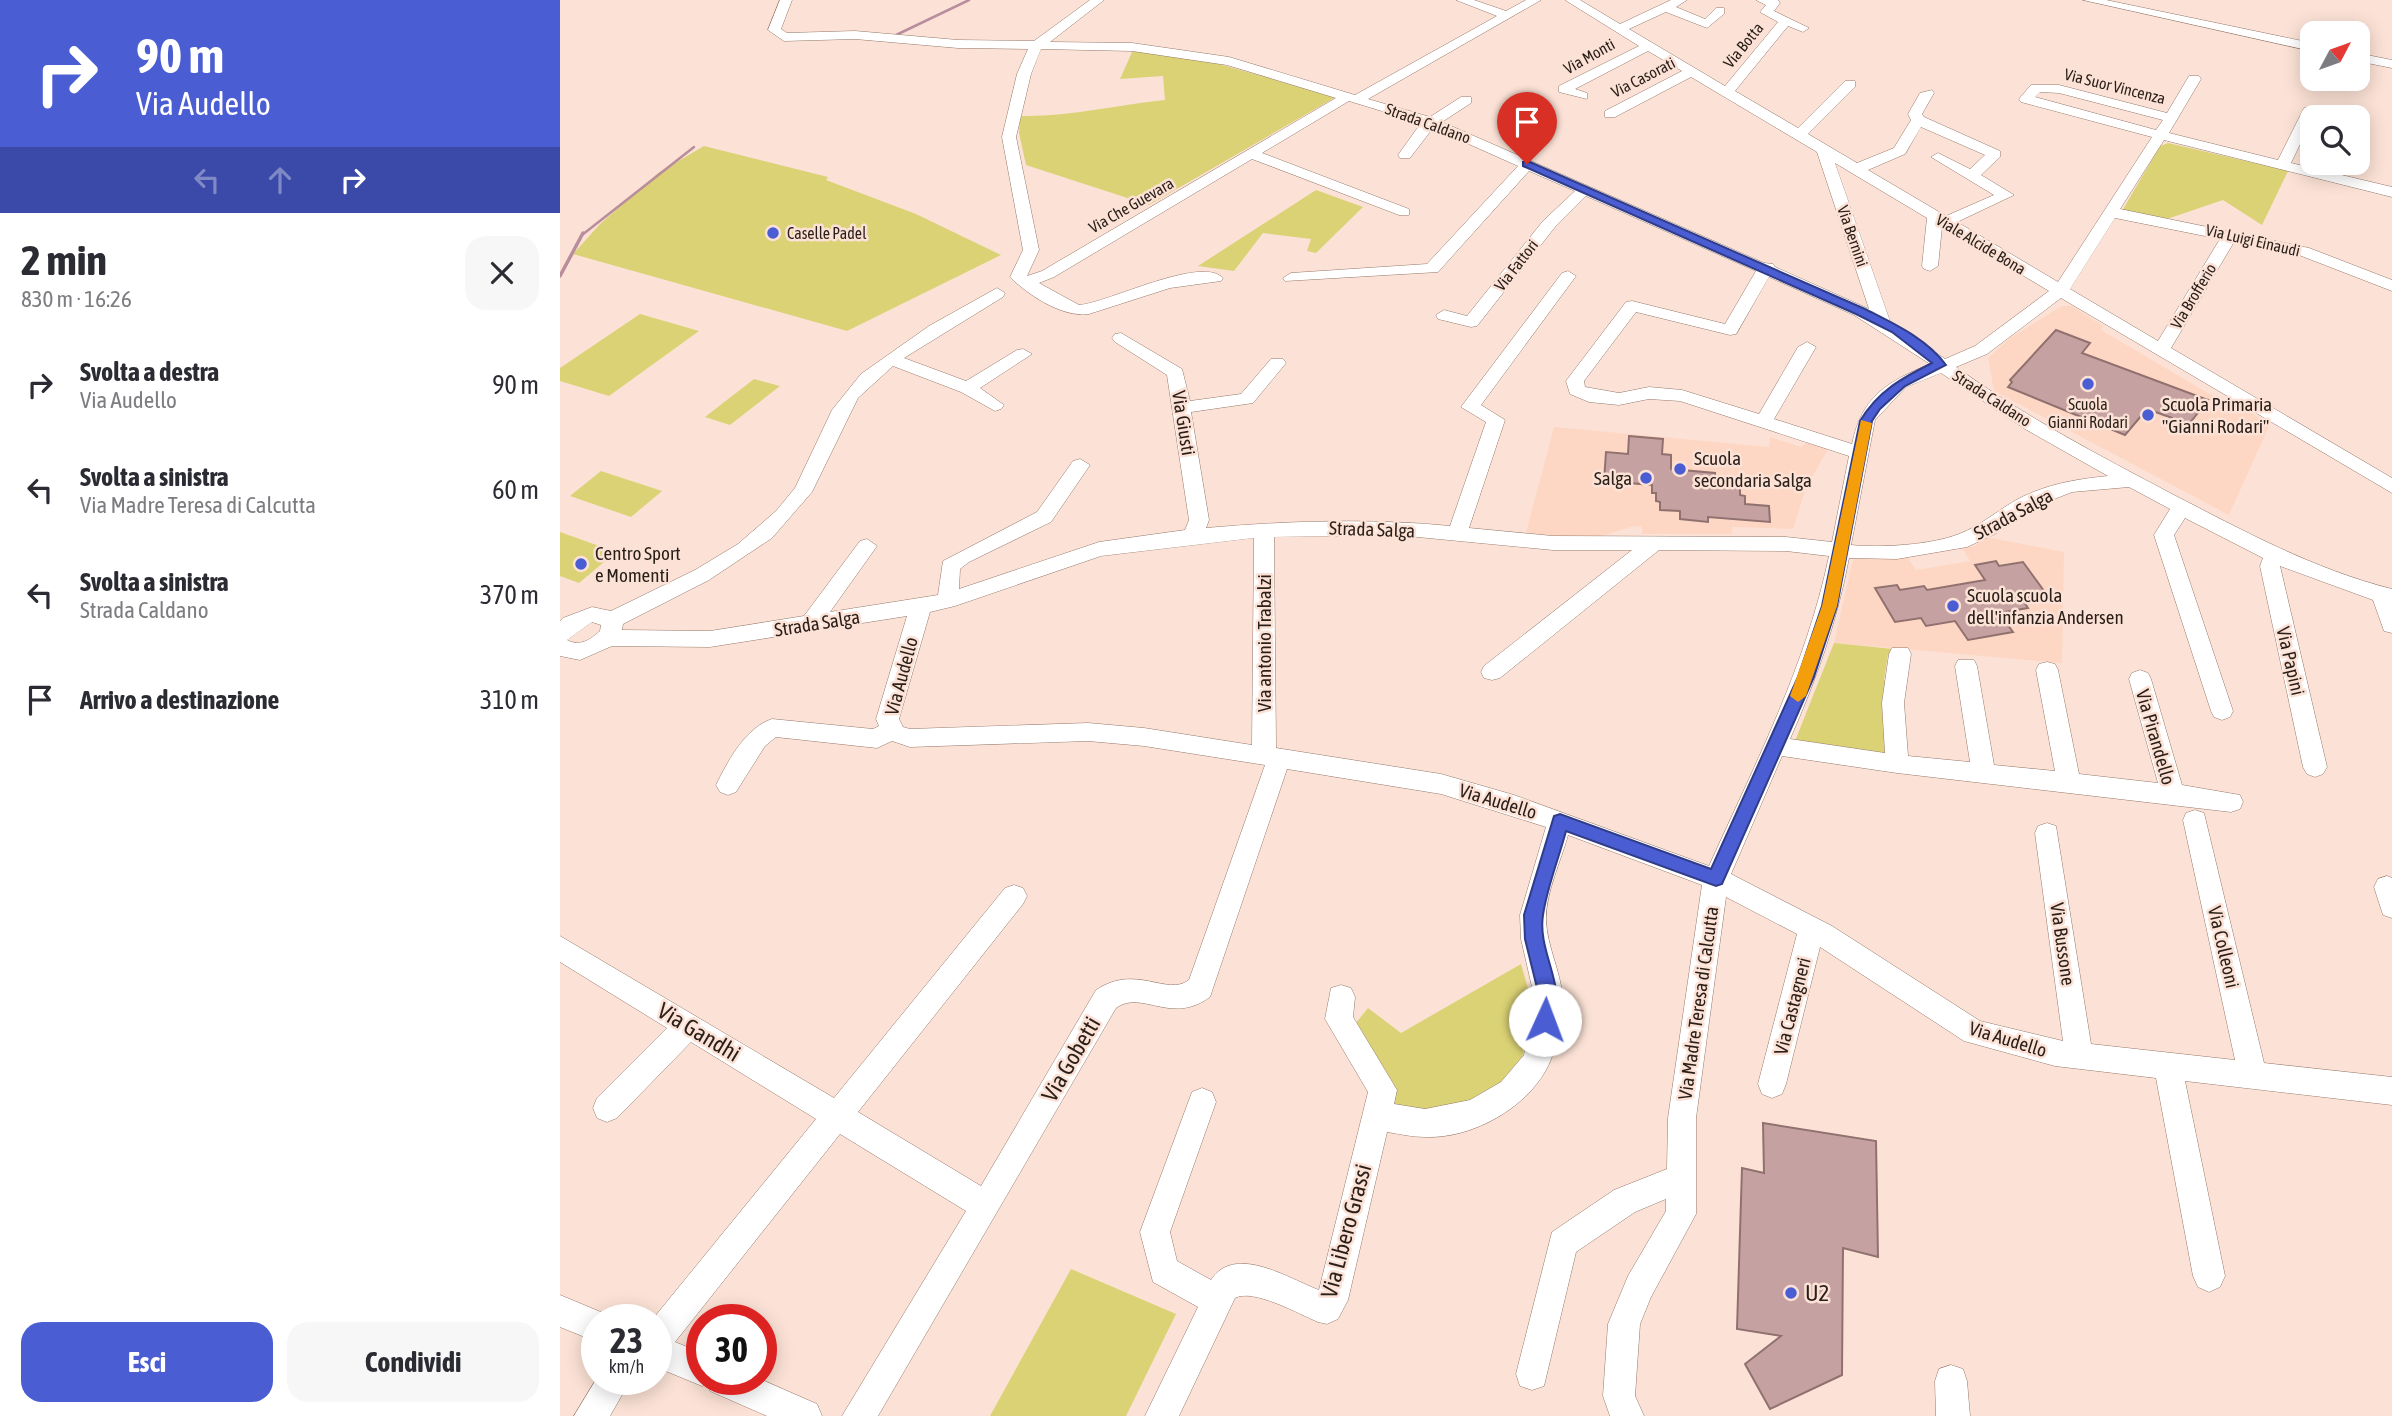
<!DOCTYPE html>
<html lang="it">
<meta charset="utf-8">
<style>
:root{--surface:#fff;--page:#f7f7f7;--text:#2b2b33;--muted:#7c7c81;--accent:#4a5dd2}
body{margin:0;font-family:"Asap Condensed",sans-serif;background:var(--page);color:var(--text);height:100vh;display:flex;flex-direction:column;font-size:26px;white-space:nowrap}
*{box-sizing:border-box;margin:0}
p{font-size:23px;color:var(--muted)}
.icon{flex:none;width:38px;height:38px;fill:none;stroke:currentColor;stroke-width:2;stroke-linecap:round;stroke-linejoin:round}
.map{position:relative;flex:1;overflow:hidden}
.panel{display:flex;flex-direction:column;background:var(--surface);width:560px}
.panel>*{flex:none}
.top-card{background:#4a5dd2;color:#fff;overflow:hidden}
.needle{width:46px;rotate:49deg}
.controls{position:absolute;left:1740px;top:21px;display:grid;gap:14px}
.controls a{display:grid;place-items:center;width:70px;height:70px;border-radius:14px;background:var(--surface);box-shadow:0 4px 18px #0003;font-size:35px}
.speed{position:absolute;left:21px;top:1304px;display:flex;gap:14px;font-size:35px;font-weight:700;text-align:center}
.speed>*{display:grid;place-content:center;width:91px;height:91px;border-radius:50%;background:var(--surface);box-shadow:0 4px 18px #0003;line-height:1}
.speed small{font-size:18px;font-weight:400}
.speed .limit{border:10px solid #d22;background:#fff;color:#111}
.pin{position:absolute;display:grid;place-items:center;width:60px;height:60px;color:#fff;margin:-72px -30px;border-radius:50% 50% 50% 0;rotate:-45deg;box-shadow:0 0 7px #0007}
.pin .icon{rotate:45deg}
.me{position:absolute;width:77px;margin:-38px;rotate:2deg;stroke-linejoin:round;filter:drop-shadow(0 0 5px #0008)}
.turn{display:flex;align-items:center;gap:24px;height:147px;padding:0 21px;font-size:32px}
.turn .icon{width:91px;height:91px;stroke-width:2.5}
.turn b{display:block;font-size:49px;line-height:60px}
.lanes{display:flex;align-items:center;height:66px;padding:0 21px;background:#0003;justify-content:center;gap:35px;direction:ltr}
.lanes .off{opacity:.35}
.round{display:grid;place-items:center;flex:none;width:74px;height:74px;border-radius:21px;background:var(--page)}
.head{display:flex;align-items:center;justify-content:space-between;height:119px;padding:0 21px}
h1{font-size:42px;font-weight:700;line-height:52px}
.cta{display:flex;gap:14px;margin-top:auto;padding:14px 21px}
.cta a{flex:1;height:80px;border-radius:21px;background:var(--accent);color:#fff;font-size:28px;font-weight:700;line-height:80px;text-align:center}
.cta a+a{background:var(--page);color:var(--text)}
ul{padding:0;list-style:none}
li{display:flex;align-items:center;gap:21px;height:105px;padding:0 21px}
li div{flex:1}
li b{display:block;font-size:26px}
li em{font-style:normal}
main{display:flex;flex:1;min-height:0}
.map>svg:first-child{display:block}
.built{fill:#fdd7c3}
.green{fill:#dbd275}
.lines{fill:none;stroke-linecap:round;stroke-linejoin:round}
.stream-far1{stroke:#b98d9b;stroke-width:2.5}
.stream{stroke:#b98d9b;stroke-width:3.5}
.building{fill:#c5a2a1;stroke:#91716f;stroke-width:2}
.minor-casing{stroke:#95796b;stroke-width:1}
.minor{fill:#fff;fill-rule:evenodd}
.route{fill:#4a5dd2;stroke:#303c88;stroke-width:2}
.slow{fill:#f59e0b}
.poi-dot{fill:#4a5dd2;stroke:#fce2d6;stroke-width:2.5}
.labels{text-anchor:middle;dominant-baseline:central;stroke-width:5;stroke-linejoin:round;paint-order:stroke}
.far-street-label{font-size:16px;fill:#291e18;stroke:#fce2d6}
.far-poi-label{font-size:16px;fill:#291e18;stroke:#fce2d6;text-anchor:start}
.poi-label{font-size:19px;fill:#291e18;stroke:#fce2d6;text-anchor:start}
.street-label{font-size:19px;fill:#291e18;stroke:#fce2d6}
.near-street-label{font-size:23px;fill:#291e18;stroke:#fce2d6}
.near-poi-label{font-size:23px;fill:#291e18;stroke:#fce2d6;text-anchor:start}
</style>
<main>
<section class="panel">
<div class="top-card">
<div class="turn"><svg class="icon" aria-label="right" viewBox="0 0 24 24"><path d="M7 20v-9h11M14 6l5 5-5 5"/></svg><div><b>90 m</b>Via Audello</div></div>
<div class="lanes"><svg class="icon off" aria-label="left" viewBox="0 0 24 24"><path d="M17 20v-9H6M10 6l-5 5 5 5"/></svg><svg class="icon off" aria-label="ahead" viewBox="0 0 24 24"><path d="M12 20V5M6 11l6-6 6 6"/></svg><svg class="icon" aria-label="right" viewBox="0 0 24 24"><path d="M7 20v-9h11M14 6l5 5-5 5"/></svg></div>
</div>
<div class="head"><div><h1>2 min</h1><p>830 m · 16:26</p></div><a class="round"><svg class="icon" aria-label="close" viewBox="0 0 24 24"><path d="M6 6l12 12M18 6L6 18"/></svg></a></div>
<ul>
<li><svg class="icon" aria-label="right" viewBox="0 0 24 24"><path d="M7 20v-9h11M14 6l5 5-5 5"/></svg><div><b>Svolta a destra</b><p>Via Audello</p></div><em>90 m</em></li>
<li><svg class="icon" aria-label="left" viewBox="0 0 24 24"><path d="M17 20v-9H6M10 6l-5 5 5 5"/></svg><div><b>Svolta a sinistra</b><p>Via Madre Teresa di Calcutta</p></div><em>60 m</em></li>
<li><svg class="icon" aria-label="left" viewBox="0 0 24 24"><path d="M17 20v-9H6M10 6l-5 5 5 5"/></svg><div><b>Svolta a sinistra</b><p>Strada Caldano</p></div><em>370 m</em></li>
<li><svg class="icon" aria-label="arrive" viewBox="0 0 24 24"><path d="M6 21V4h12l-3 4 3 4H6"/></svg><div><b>Arrivo a destinazione</b></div><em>310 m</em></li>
</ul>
<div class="cta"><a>Esci</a><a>Condividi</a></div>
</section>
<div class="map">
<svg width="1832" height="1416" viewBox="0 0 1832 1416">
<rect width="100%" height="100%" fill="#fce2d6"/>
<!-- built -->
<g class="built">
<polygon points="1502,306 1512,306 1543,326 1541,330 1672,407 1681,407 1710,424 1669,515 1434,391 1428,358 1450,338"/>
<polygon points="994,427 1209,447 1210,437 1241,447 1247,442 1268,449 1246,488 1233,529 1172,527 1172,534 1082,534 1082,527 1074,526 1035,538 965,536"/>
<polygon points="1426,537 1504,552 1502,663 1274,643 1293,559 1348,558 1356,570 1410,561 1402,548 1415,546"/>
</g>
<!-- green -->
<g class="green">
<path d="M573,50L641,59L776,97L589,205L466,165L459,133L460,116C509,117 556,105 605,100L603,76L560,79Z"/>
<polygon points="1608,143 1728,171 1702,225 1663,200 1607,219 1562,211 1600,146"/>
<polygon points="144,146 268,177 266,180 356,214 441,255 287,331 13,254 40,224 98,173"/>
<polygon points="756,190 803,207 756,253 747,251 751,239 703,233 674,271 638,266"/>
<polygon points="80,314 139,331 49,396 0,381 0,368"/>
<polygon points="194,379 220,386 170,425 145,417"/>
<polygon points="41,471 102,491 71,517 10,496"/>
<polygon points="0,532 56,552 19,583 0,576"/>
<polygon points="1274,643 1333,649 1333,654 1328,654 1324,680 1330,682 1327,756 1235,741"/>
<polygon points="961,964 973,1006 960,1068 931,1093 898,1108 863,1111 829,1107 791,1029 808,1008 841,1033"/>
<polygon points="511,1269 616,1314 566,1416 430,1416"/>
</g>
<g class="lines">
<!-- stream-far1 -->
<g class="stream-far1">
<polyline points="334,36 409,0"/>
<polyline points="22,235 134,147"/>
</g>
<!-- stream -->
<polyline class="stream" points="0,276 23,233"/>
</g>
<!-- building -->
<g class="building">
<polygon points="1496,330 1530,343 1522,353 1648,400 1629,424 1587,409 1565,435 1448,387 1452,382 1450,380"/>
<polygon points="1069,436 1103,439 1102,454 1111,455 1111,469 1155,473 1155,477 1175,479 1175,487 1180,488 1180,495 1185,496 1185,504 1209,506 1210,522 1148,517 1148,522 1120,519 1120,511 1100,510 1100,502 1096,501 1096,493 1092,493 1092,485 1044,481 1046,452 1068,454"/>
<polygon points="1436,561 1439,566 1463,562 1487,595 1462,599 1468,608 1439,613 1453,632 1408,640 1395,621 1366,626 1361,618 1335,622 1315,588 1337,585 1340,590 1364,586 1367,590 1425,580 1415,565"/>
<polygon points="1203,1123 1316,1141 1318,1257 1283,1248 1282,1375 1210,1409 1185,1364 1221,1336 1177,1329 1182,1168 1204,1173"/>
</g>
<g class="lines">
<defs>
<g id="minor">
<path d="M220,0H232L221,29L227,33L295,31L398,40L474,41L530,0H544L490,42L572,43L669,57L795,95L937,16L896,0H914L946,11L966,0H981L808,99L870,117L901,97H911V103L882,122L1204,263L1213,264L1215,267L1309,309L1257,152L1131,77L1055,117H1045V111L1122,71L1088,51L1015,89L1027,93V99L999,92V86L1079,46L1005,0H1020L1060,24L1111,0H1127L1116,7L1145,19L1156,8H1164V14L1147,28L1106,12L1069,29L1165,86L1218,22L1200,12L1206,5L1196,0H1218L1220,3L1214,11L1249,28L1243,32L1228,26L1175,91L1238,128L1285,81H1295V87L1248,134L1297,163L1334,148L1351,120L1348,114L1360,93L1372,90L1374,93L1362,114L1364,117L1440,151V157L1421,175L1454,195L1397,222L1498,282L1592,137L1461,102L1459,99L1471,85H1499L1607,113L1629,76H1639L1641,79L1609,133L1718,160L1744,108H1754L1756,111L1731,163L1832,187V197L1604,140L1560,209L1749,248L1832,280V291L1739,255L1674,242L1611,348L1832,478V493L1501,298L1427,354L1396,367C1464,416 1538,455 1612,494C1684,531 1753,569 1832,589V633L1824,631L1813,600L1720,566L1767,767L1763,774L1755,777L1747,774L1743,767L1700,566L1703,558L1625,518L1614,535L1673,711L1670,717L1662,720L1654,717L1651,711L1594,535L1610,509L1569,487L1512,492L1477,506L1435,534L1407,547L1337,559L1289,558C1277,622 1256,680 1230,739L1325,753L1322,703L1329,654L1332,648H1348L1351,654L1344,703L1348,756L1410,762L1395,666L1398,660H1414L1417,666L1434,765L1495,771L1476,670L1479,664L1487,662L1495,664L1498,670L1519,774L1598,783L1569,679L1572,673L1580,670L1588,673L1591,679L1622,785L1680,795L1683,802L1680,809L1671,812L1337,773L1222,756L1171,874L1272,926L1420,1021L1503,1041L1475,833L1478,826L1487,823L1496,826L1531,1044L1675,1060L1623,820L1626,813L1635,810L1644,813L1704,1063L1832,1077V1105L1625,1081L1665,1276L1660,1287L1649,1292L1638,1287L1633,1276L1596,1078L1495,1066L1404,1041L1260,947L1226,1084L1222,1094L1212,1098L1202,1094L1198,1084L1237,934L1166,897L1136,1118V1214L1091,1297L1080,1324L1075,1396L1084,1416H1050L1043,1396L1048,1324L1068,1276L1106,1211V1199L1075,1212L1016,1252L984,1386L972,1390L960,1386L956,1374L992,1232L1054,1190L1107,1169L1108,1118L1142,885L1008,835C1001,861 986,892 986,918C986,947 1004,977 1002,1002C1001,1022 996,1053 986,1070C964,1110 910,1139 865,1137C852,1137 840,1134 827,1132L788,1300L778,1319L767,1324L758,1322C739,1314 693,1288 675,1298L619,1416H585L638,1307L593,1282L580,1232L632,1092L642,1088L652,1092L656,1102L610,1232L617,1261L651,1280C675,1243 729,1279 759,1290L808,1092L765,1019L771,988L781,985L791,988L795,997L793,1017L837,1090L834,1104L865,1109L910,1100L941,1082L964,1055L975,1000L961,939L960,915L986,827L881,794L727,769L650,997C611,1026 582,989 556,1008L318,1416H282L406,1211L280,1134L115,1342L142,1353V1379H200L257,1404L262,1416H207L150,1391L148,1384L142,1386L96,1367V1320H92L256,1119L131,1042L57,1118L47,1122L37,1118L33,1108L37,1098L107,1028L0,962V936L274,1098L445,888L454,885L463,888L467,896L463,904L298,1112L421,1186L536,990C576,963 607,997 629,980L705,765L584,746L528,741L350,747L332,741L317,748L216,737L205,746L176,792L168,795L160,792L156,785C168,761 185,728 212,719L313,729L319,726L316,719L347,616L150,647L52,646L20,660L0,656V621L3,618L32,607L51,611L135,570L178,544L216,511L235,488L272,410L301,374L369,326L437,288L445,293L443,297L344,358L406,381L457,350L463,349L472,354L420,388L444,405L441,409L435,411L401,392L333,366L298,398L252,492L212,538L149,580L63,624L62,630L150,631L244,616L300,541L307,539L317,546L270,612L378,595L383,561L477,512L513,461L520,459L530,465L491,522L409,562L400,569L399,589L539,542L625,530L629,520L607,375L555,342L552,338L555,334L561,333L622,369L630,401L681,394L711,359H723L726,363L693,403L631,412L649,520L646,528C727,521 809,518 890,526L926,422L901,407L1002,273L1008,271L1016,276L921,405L945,420L909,528L993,536L1226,537L1272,542L1289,456L1120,401L1089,399L1059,405L1029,402L1010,394L1006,381L1066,302L1072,301L1165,324L1196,271L1026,196L995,227L917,326L911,327L878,319L876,315L884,310L907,316L983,221L1015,191L969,171L878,272L725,281L723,278L731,273L867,264L958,166L873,128L850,158H840L838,155L861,123L789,101L702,153L849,209V215H839L692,159L494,277L479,283L519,305C548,303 641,255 663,278L661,281L610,288L529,314C501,318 466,293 450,277L463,250L442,137L457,74L468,49L398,48L295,39L224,41L208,30ZM481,49L572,51L667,65L776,98L482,271L467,276L479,250L456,137L471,74ZM1480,92L1499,93L1603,120L1596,130L1475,97ZM1361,127L1425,155L1410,169L1378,153L1371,157L1434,195L1386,216L1308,170L1345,154ZM1275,163L1367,218L1362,266L1364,269L1370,271L1378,266L1382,227L1489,291L1415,346L1385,359L1330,321ZM1555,218L1660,239L1598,341L1510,289ZM1209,277L1294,315L1370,364C1327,382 1302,396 1292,444L1214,419L1256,347L1247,342L1238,347L1199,414L1122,390L1089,387L1059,393L1025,387L1024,381L1076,312L1170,335L1176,334ZM1381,373L1465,429L1548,476C1519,479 1492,483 1464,496C1441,507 1423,525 1399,534C1371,545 1321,548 1291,545L1315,420L1346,387ZM837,535L993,550H1072L924,666L921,672L924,678L932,680L940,678L1099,550L1226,551L1269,556C1246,666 1195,764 1149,866L954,795L881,774L716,748L714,537ZM694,538L692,745L584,728L528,723L350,729L343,727L339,719L370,612L395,606L541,556ZM32,622L41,625L40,631C30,640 20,647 7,640Z"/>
<polygon points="1523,0 1546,0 1752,43 1752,51"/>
<polygon points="1797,53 1832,60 1832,68 1797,61"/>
<polygon points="1827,876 1832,878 1832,918 1823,915 1814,887 1818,879"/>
<polygon points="0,1295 48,1315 50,1320 37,1320 37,1342 0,1327"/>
<polygon points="1391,1365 1403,1369 1407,1381 1410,1416 1376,1416 1375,1381 1379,1369"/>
<polygon points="37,1378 71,1379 50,1416 14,1416"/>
</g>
</defs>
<!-- minor casing -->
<use href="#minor" class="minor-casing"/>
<!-- minor -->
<use href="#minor" class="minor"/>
</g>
<!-- route -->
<path class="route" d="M963,162H970L1305,309C1334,324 1366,338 1386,365L1345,386L1320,409L1312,421L1277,606L1254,677L1162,884L1156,886L1006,831C999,858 987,887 983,915C977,953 1009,988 992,1026L985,1029L978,1026L975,1020L980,1000L965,939L964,915L994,816L1000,814L1151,869L1238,677L1262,606L1300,421C1318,391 1342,378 1372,363L1332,332L1296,314L963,166Z"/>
<!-- slow -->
<polygon class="slow" points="1301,420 1312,423 1277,606 1246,696 1238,702 1230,696 1262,606"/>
<!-- markers -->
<g class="poi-dot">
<circle cx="213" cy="233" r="7"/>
<circle cx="1528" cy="384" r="7"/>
<circle cx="1588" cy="415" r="7"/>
<circle cx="1120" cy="469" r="7"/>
<circle cx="1086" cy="478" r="7"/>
<circle cx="21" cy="564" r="7"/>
<circle cx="1393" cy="606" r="7"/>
<circle cx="1231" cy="1293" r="7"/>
</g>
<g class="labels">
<!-- far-street labels -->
<g class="far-street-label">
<text transform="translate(1183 45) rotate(-51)">Via Botta</text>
<text transform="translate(1029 56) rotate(-29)">Via Monti</text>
<text transform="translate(1083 77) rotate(-27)">Via Casorati</text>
<text transform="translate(1555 86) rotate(14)">Via Suor Vincenza</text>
<text transform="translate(868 123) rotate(20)">Strada Caldano</text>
<text transform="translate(571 205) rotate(-30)">Via Che Guevara</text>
<text transform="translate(1293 236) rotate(71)">Via Bernini</text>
<text transform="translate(1693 240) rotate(13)">Via Luigi Einaudi</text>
<text transform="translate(1421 244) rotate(31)">Viale Alcide Bona</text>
<text transform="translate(956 265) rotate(-52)">Via Fattori</text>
<text transform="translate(1633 296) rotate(-59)">Via Brofferio</text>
<text transform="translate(1432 398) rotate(33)">Strada Caldano</text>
</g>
<!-- far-poi labels -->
<g class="far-poi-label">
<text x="227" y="233">Caselle Padel</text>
<text x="1528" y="404" text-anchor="middle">Scuola<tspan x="1528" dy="18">Gianni Rodari</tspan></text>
</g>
<!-- poi labels -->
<g class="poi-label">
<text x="1602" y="404">Scuola Primaria<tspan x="1602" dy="22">"Gianni Rodari"</tspan></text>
<text x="1134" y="458">Scuola<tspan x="1134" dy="22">secondaria Salga</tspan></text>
<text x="1072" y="478" text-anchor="end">Salga</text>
<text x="35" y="553">Centro Sport<tspan x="35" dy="22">e Momenti</tspan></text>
<text x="1407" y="595">Scuola scuola<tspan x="1407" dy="22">dell'infanzia Andersen</tspan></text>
</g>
<!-- street labels -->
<g class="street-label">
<text transform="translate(624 423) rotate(81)">Via Giusti</text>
<text transform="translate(1453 514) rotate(-28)">Strada Salga</text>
<text transform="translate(812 529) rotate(2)">Strada Salga</text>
<text transform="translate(257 623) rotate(-9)">Strada Salga</text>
<text transform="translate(704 643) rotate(-90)">Via antonio Trabalzi</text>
<text transform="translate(1731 661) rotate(77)">Via Papini</text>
<text transform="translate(341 676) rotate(-75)">Via Audello</text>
<text transform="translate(1596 737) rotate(74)">Via Pirandello</text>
<text transform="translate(938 801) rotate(17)">Via Audello</text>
<text transform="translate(1503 944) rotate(82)">Via Bussone</text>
<text transform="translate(1664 947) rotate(77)">Via Colleoni</text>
<text transform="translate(1138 1003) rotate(-82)">Via Madre Teresa di Calcutta</text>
<text transform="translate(1232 1006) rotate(-76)">Via Castagneri</text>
<text transform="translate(1448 1039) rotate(17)">Via Audello</text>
</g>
<!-- near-street labels -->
<g class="near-street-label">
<text transform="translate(139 1032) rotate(31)">Via Gandhi</text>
<text transform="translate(511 1059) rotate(-60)">Via Gobetti</text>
<text transform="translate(786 1231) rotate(-75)">Via Libero Grassi</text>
</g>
<!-- near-poi labels -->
<g class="near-poi-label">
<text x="1245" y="1293">U2</text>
</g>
</g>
</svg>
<div class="controls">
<a><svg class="needle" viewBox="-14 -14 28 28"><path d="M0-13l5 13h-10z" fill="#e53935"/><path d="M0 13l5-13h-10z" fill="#7c7c81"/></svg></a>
<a><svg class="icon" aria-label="search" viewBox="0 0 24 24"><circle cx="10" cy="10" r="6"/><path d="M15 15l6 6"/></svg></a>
</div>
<div class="speed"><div>23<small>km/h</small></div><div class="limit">30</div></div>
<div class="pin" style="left:967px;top:164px;background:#d93025"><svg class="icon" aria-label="arrive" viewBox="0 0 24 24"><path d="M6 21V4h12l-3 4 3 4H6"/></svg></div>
<svg class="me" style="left:985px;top:1020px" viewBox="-20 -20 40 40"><circle r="19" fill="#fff"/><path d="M0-13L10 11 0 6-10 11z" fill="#4a5dd2"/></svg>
</div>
</main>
